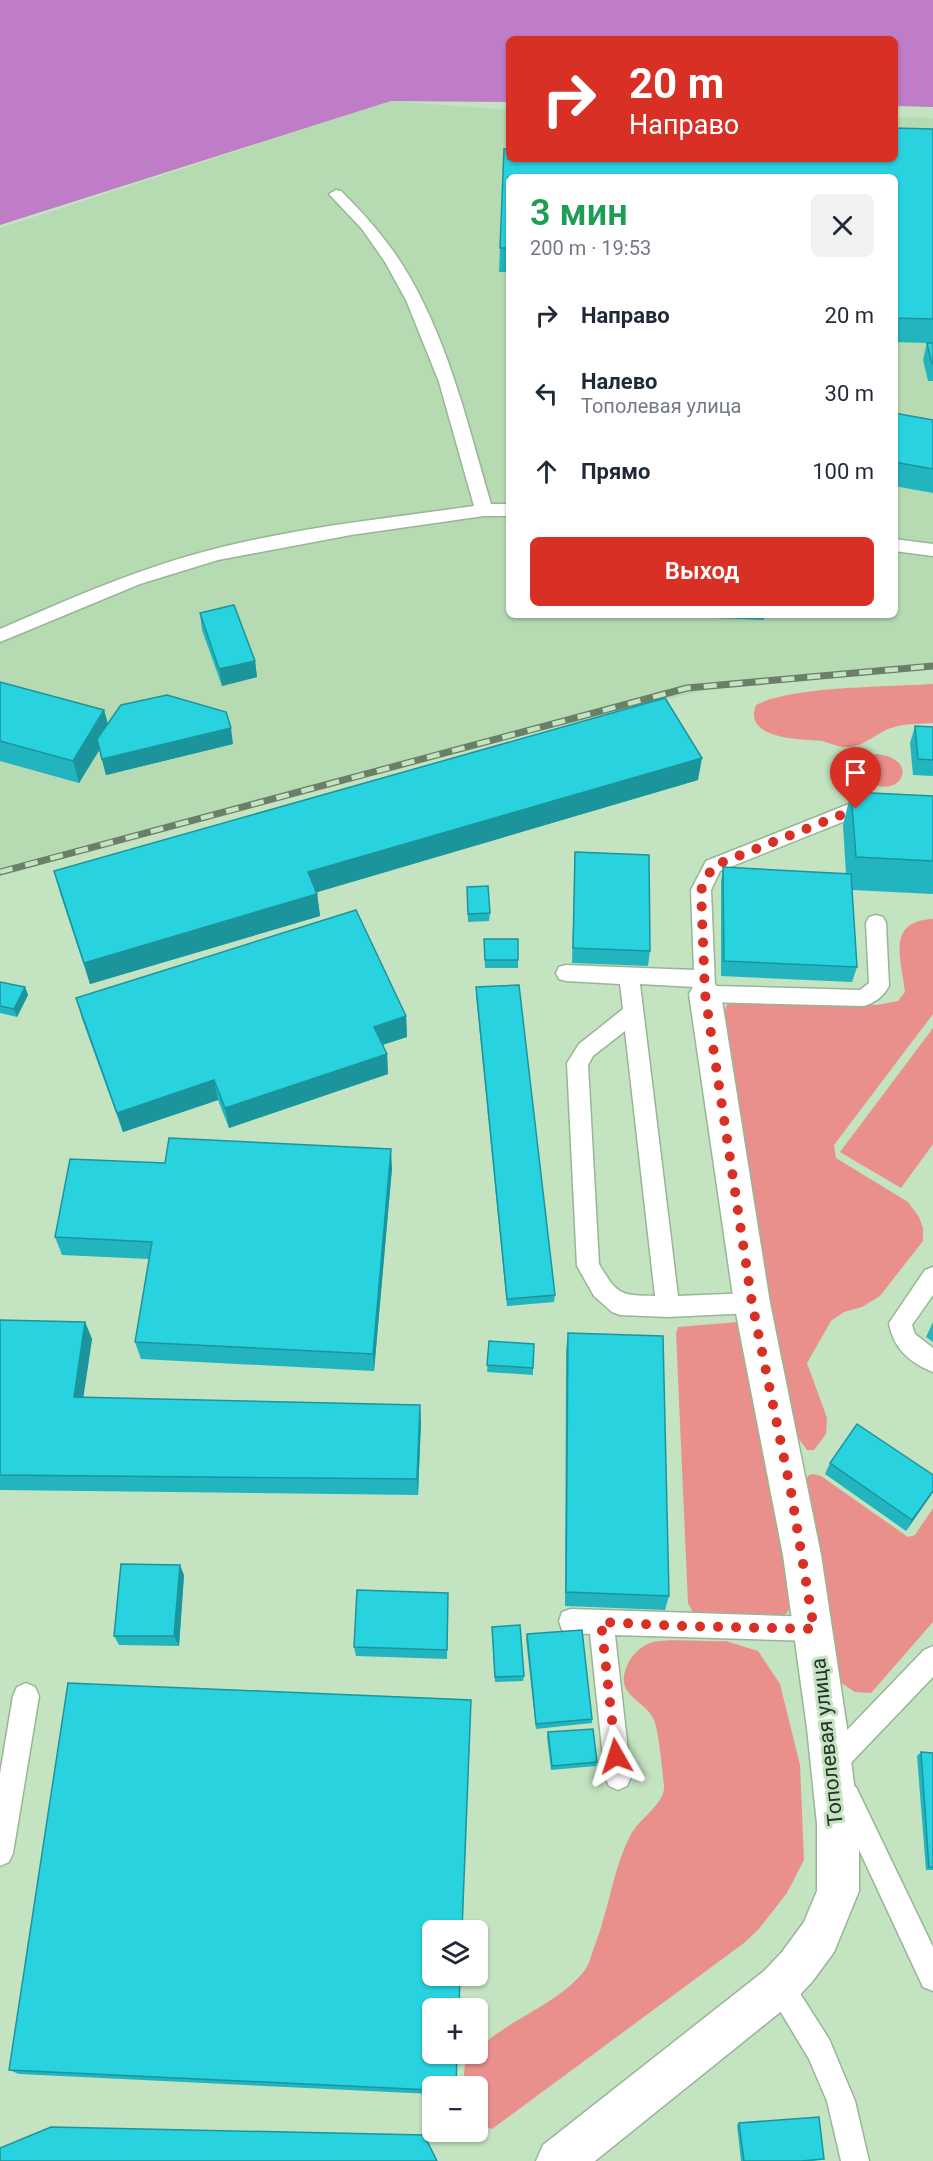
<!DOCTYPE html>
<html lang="ru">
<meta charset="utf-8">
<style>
:root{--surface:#fff;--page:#f2f2f3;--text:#1f2937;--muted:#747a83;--accent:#d93025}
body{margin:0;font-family:Roboto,sans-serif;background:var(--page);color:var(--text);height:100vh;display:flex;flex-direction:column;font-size:22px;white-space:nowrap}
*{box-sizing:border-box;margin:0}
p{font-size:20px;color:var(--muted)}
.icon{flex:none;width:33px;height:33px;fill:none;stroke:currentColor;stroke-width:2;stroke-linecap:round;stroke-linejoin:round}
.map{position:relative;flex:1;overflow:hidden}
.details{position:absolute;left:506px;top:174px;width:392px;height:444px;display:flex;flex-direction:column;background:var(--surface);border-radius:9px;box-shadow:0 2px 4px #0004}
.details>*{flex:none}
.top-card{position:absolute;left:506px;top:36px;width:392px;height:126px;border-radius:9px;box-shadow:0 2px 4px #0004;background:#d93025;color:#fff;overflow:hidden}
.buttons{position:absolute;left:422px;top:1920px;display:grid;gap:12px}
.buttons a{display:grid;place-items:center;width:66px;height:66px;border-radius:9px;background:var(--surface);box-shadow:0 2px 4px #0004;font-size:30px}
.pin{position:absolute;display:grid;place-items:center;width:51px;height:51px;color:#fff;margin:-62px -26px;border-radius:50% 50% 50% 0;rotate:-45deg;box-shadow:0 0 6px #0007}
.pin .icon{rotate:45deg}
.me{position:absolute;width:66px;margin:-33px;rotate:354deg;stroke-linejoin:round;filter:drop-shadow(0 0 4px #0008)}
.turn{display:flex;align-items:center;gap:21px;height:126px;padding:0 24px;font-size:27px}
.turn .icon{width:78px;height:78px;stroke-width:2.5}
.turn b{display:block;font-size:42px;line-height:51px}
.round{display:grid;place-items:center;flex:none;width:63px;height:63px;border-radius:9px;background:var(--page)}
.headline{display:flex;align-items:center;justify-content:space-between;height:102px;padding:0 24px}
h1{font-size:36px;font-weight:600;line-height:45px;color:#1e9e55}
.cta{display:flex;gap:12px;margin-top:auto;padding:12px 24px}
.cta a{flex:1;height:69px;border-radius:9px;background:var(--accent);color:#fff;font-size:24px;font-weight:600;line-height:69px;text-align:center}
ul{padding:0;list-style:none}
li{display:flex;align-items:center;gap:18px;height:78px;padding:0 24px}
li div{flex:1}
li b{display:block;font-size:22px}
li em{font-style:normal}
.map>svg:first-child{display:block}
.built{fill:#b6dab2;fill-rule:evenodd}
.green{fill:#e9908c}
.water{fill:#bf7dc8}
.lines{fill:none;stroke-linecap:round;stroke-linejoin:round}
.service-casing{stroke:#98b695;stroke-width:3}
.minor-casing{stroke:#98b695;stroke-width:3}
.service{fill:#fff;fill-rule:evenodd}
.minor{fill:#fff;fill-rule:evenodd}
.rail-casing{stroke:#6a7e68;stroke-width:7}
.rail{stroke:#c4e3c1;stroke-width:4.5;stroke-dasharray:13;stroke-linecap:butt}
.wall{fill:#22b5c0}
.shaded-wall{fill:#1c949c}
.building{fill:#28d3df;stroke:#1c949c;stroke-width:1.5}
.route{stroke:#d93025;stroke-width:10;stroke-dasharray:0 18}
.labels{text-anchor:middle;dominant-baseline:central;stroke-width:6;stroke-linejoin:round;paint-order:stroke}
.street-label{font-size:21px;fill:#273326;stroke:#c4e3c1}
</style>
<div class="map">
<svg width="933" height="2161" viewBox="0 0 933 2161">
<rect width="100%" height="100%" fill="#c4e3c1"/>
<!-- built -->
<path class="built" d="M391,101L508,110V159H894V117L933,118V666L730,684L343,780L0,872V228ZM508,177H894V615H508Z"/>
<!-- green -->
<g class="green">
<path d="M933,684V723C920,724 904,723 891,728C878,732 863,747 849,747C840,748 830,743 822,741C803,739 742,740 756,705C791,686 889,687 933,684Z"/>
<path d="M877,754C921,759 901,799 871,783C863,778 861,773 861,764L867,757Z"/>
<path d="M933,919V1014L834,1145L836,1158L908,1202L919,1217L923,1228V1241L880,1296L862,1307L844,1312L831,1321L807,1363L827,1418L826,1434L814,1450H807L796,1435L766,1289L723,1014L728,1003L740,1000L877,1005L898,1001L905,992C901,958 886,921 933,919Z"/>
<polygon points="933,1028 933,1144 901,1188 840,1152"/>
<path d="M738,1322L742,1326L793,1604L786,1614C762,1621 716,1621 693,1613L688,1603L676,1333L678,1327Z"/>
<polygon points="813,1474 821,1476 908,1537 915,1535 933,1508 933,1622 871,1693 855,1692 840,1682 821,1556 805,1480 809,1475"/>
<path d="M726,1641L758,1651L780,1684L800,1765L804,1860L787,1893L758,1930L744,1943L492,2129L477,2124V2086H463L465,2063C473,2055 477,2049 486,2042C517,2016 559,2003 585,1970C590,1963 592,1952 595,1945C609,1909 613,1870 630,1836C639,1818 666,1804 664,1785C662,1770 659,1729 653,1718C643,1699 614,1695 627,1666C631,1655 642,1645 653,1642C669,1638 707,1642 726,1641Z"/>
</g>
<!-- water -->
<polygon class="water" points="0,0 933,0 933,107 894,106 894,39 508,39 508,102 391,101 0,225"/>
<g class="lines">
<defs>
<g id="service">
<path d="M336,190L341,191C363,213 383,235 400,261C447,334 467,422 491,504H508V516H484L351,535L218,560L140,584L0,642V629C71,598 142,567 218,548C302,527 389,518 474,506L439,382L406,300L385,262L362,229L329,194Z"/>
<polygon points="894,539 933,544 933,556 894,551"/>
<path d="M872,798L879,800L881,805L879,810L860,815L720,871L711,890L715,986L860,990L869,983L866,923L869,917L876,915L883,917L886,923L889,986C884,996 874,1003 864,1006L705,1002L698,1000L695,987L640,984L678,1296L752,1293L760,1296L763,1303L760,1310L752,1313L668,1317L620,1315L612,1312L594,1296L577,1266L567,1063L579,1044L623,1009L620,984L566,981L559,979L556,973L559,967L566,965L694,970L691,890L706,861L849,804ZM625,1031L655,1296C620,1295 618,1296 599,1264L588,1065L593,1056Z"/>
<path d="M933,1267V1295L912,1325L915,1334L933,1348V1372C910,1363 893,1348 889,1323L925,1270Z"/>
<polygon points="571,1609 814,1617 823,1620 827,1629 823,1638 814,1641 615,1635 631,1777 627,1786 618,1790 609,1786 605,1777 590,1634 571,1633 562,1630 559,1621 562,1612"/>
<polygon points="933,1646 933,1677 846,1768 842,1777 833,1781 824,1777 819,1764 823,1755 924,1650"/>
<polygon points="26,1683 35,1687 39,1696 13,1853 9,1862 0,1866 0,1774 13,1696 17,1687"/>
<polygon points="847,1783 856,1787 933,1947 933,1991 923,1987 834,1796 838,1787"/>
<polygon points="779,1972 789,1976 829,2039 855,2101 869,2161 841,2161 827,2101 809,2059 765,1986 769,1976"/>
</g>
<polygon id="minor" points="705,981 716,985 721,994 770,1303 821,1555 847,1728 859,1824 859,1891 834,1952 812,1982 794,2001 595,2161 536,2161 543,2145 764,1971 782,1952 804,1922 817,1891 817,1824 807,1728 783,1555 734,1303 689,994 694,985"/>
</defs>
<!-- service casing -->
<use href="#service" class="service-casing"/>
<!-- minor casing -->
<use href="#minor" class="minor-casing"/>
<!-- service -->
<use href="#service" class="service"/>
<!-- minor -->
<use href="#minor" class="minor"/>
<defs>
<polyline id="rail" points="0,872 687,688 933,666"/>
</defs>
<!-- rail casing -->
<use href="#rail" class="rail-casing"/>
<!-- rail -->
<use href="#rail" class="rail"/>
</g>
<!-- wall -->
<g class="wall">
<polygon points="933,129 933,381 928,381 923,360 927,343 894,342 894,177 508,177 508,272 499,272 500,248 508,159"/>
<polygon points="894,413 933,420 933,493 894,486"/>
<polygon points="200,613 255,661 257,677 222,686 202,630"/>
<polygon points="715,615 765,615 764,620 715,618"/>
<polygon points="0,682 104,710 108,724 233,744 106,775 99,749 79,783 0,761"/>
<polygon points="915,726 933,727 933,776 913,775 910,743"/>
<polygon points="698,780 317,892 320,916 90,984 60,893 54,871"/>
<polygon points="851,792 933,796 933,894 852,890 857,967 852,982 721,976 721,882 723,867 846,874 843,825"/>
<polygon points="575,852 650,951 648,966 572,963"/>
<polygon points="467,887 490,913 489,921 468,922"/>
<polygon points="484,939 518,960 518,968 485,968"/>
<polygon points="0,982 25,987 28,995 17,1017 0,1013"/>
<polygon points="476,987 555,1295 554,1302 507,1306 476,995"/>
<polygon points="76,998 406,1016 407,1037 382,1045 387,1054 388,1074 229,1128 218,1100 123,1132 82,1019"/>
<polygon points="165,1163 392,1168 374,1371 141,1359 135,1342 149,1259 62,1255 55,1237"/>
<polygon points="0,1320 85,1322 92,1339 83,1397 421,1421 418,1495 0,1490"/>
<polygon points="933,1322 933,1342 926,1337"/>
<polygon points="568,1333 669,1596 665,1610 565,1606 566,1350"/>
<polygon points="489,1341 533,1368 533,1375 487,1372"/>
<polygon points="830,1463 933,1492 906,1531 825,1474"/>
<polygon points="184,1575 179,1646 119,1645 114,1636"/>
<polygon points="448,1593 447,1659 356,1656 354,1647"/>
<polygon points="492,1627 524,1676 523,1681 495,1682"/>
<polygon points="527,1634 592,1719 592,1723 536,1729 526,1639"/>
<polygon points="548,1732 597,1762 596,1766 551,1770 547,1737"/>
<polygon points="921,1752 933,1753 933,1870 926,1870 917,1756"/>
<polygon points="9,2070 432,2086 432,2094 19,2074"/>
<polygon points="739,2123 824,2159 811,2161 741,2161 737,2125"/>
</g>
<!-- shaded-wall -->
<g class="shaded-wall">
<polygon points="255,661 257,677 222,686 219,669"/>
<polygon points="104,710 110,733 79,783 73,761"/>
<polygon points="231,728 233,744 106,775 102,759"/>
<polygon points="702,758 698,780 311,894 308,872"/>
<polygon points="317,894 320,916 90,984 84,963"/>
<polygon points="25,987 28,995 17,1017 14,1009"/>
<polygon points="406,1016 407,1037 376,1047 374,1027"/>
<polygon points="387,1054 388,1074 229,1128 225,1108"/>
<polygon points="214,1080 218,1100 123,1132 117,1113"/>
<polygon points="391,1149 392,1168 374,1371 373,1354"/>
<polygon points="85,1322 92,1339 81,1413 74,1397"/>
<polygon points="420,1405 421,1421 418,1495 417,1479"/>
<polygon points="933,1491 933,1492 906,1531 912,1520"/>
<polygon points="180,1565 184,1575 179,1646 174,1636"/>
</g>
<!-- building -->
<g class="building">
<polygon points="894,128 933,129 933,319 894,318 894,177 508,177 508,248 500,248 504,149 508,149 508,159 894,159"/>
<polygon points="927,343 933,343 933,364 932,364"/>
<polygon points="894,413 933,420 933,469 894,462"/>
<polygon points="234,605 255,661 219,669 200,613"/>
<polygon points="0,682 104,710 73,761 0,741"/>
<polygon points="167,695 226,712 231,728 102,759 97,739 121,705"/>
<polygon points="665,698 702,758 308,872 317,894 84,963 54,871"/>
<polygon points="915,726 933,727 933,760 918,759"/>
<polygon points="851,792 933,796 933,861 856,857"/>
<polygon points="575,852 649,855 650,951 573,948"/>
<polygon points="723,867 851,874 857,967 724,961"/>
<polygon points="488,886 490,913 468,914 467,887"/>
<polygon points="356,910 406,1016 374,1027 387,1054 225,1108 214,1080 117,1113 76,998"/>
<polygon points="484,939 518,939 518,960 485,960"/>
<polygon points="0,982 25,987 14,1009 0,1006"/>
<polygon points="519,985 555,1295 507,1299 476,987"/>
<polygon points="169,1138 391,1149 373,1354 135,1342 152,1242 55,1237 70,1159 165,1163"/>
<polygon points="0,1320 85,1322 74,1397 420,1405 417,1479 0,1475"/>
<polygon points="568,1333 663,1336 669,1596 566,1592"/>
<polygon points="489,1341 534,1344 533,1368 487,1365"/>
<polygon points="857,1424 933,1475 933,1491 912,1520 830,1463"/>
<polygon points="121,1564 180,1565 174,1636 114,1636"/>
<polygon points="357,1590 448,1593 447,1650 354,1647"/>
<polygon points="520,1625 524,1676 495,1677 492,1627"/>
<polygon points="582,1630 592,1719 536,1724 527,1634"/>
<polygon points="68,1683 471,1700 462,1930 432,1930 432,1976 460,1976 459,2008 432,2008 432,2054 457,2054 456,2086 432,2086 432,2090 9,2070"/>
<polygon points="593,1729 597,1762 552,1766 548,1732"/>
<polygon points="921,1752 933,1753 933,1867 929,1867"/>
<polygon points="819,2117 824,2159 801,2161 744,2161 739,2123"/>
<polygon points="51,2127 424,2135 437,2161 0,2161 0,2148"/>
</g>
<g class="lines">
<!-- route -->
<polyline class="route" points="616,1756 601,1622 680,1626 814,1629 791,1492 752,1303 705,994 701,890 713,866 856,809"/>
</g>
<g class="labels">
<!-- street labels -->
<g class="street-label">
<text transform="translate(827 1742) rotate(-96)">Тополевая улица</text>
</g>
</g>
</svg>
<div class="buttons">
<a><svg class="icon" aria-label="layers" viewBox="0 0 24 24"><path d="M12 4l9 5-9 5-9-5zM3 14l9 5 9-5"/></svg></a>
<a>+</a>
<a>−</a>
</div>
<div class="pin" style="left:856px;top:809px;background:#d93025"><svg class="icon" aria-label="arrive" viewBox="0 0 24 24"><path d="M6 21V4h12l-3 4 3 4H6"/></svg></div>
<svg class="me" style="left:616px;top:1756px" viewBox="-20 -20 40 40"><path d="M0-17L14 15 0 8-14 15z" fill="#d93025" stroke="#fff" stroke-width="4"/></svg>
<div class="top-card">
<div class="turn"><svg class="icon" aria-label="right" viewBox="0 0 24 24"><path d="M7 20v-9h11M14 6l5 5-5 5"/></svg><div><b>20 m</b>Направо</div></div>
</div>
<section class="details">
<div class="headline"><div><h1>3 мин</h1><p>200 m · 19:53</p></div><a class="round"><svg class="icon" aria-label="close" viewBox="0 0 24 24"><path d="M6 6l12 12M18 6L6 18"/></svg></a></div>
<ul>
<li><svg class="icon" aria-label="right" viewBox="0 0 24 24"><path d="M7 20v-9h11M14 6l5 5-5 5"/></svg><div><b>Направо</b></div><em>20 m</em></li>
<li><svg class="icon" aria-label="left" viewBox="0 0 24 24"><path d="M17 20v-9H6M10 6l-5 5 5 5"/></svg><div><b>Налево</b><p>Тополевая улица</p></div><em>30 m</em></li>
<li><svg class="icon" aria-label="ahead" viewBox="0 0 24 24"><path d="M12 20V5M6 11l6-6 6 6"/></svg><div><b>Прямо</b></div><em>100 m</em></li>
</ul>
<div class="cta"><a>Выход</a></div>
</section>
</div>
